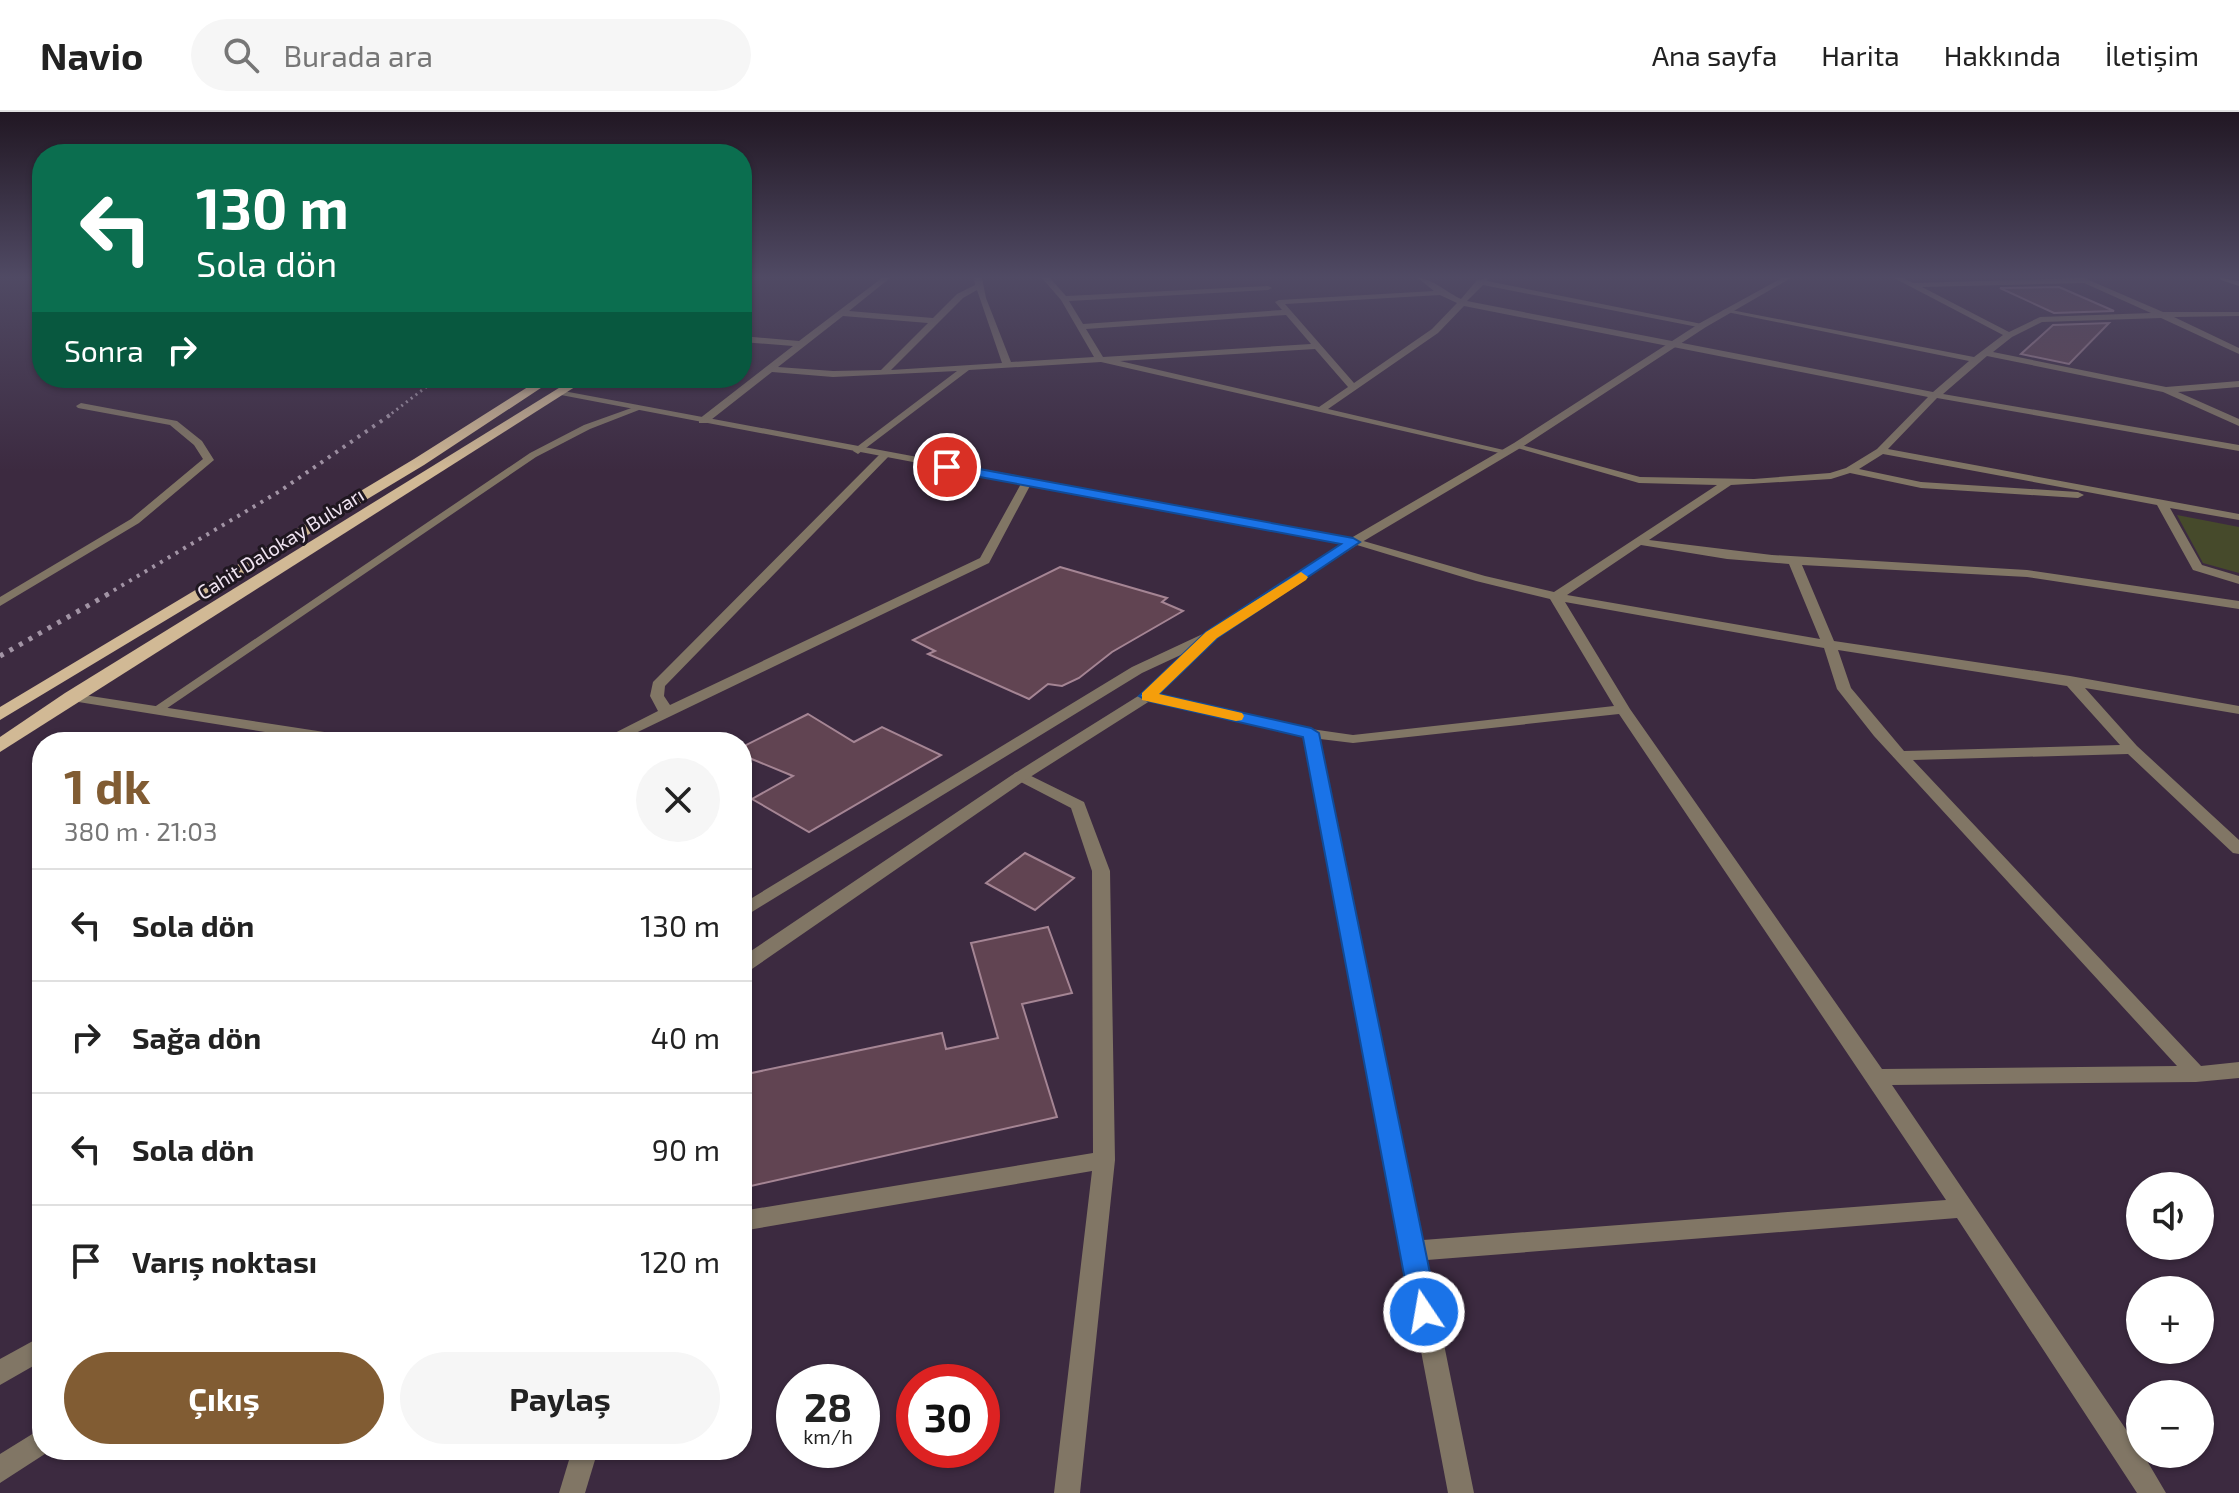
<!DOCTYPE html>
<html lang="tr">
<meta charset="utf-8">
<style>
:root{--surface:#fff;--page:#f6f6f6;--text:#222;--muted:#767676;--line:#e0e0e0;--accent:#815c33}
body{margin:0;font-family:"Exo 2",sans-serif;background:var(--page);color:var(--text);height:100vh;display:flex;flex-direction:column;font-size:30px;white-space:nowrap}
*{box-sizing:border-box;margin:0}
p{font-size:26px;color:var(--muted)}
.icon{flex:none;width:44px;height:44px;fill:none;stroke:currentColor;stroke-width:2;stroke-linecap:round;stroke-linejoin:round}
.map{position:relative;flex:1;overflow:hidden}
.side{position:absolute;left:32px;top:620px;width:720px;height:728px;display:flex;flex-direction:column;background:var(--surface);border-radius:32px;box-shadow:0 2px 6px #0004}
.side>*{flex:none}
.hud{position:absolute;left:32px;top:32px;width:720px;height:244px;border-radius:32px;box-shadow:0 2px 6px #0004;background:#0b6e4f;color:#fff;overflow:hidden}
.controls{position:absolute;left:2126px;top:1060px;display:grid;gap:16px}
.controls a{display:grid;place-items:center;width:88px;height:88px;border-radius:50%;background:var(--surface);box-shadow:0 2px 6px #0004;font-size:40px}
.speed{position:absolute;left:776px;top:1252px;display:flex;gap:16px;font-size:40px;font-weight:700;text-align:center}
.speed>*{display:grid;place-content:center;width:104px;height:104px;border-radius:50%;background:var(--surface);box-shadow:0 2px 6px #0004;line-height:1}
.speed small{font-size:20px;font-weight:400}
.speed .limit{border:12px solid #d22;background:#fff;color:#111}
.pin{position:absolute;display:grid;place-items:center;width:68px;height:68px;color:#fff;margin:-34px;border:4px solid #fff;border-radius:50%;box-shadow:0 2px 8px #0007}
.me{position:absolute;width:88px;margin:-44px;rotate:348deg;stroke-linejoin:round;filter:drop-shadow(0 0 6px #0008)}
.turn{display:flex;align-items:center;gap:28px;height:168px;padding:0 32px;font-size:36px}
.turn .icon{width:104px;height:104px;stroke-width:2.5}
.turn b{display:block;font-size:56px;line-height:68px}
.then{display:flex;align-items:center;height:76px;padding:0 32px;background:#0003;gap:16px;font-size:30px}
.round{display:grid;place-items:center;flex:none;width:84px;height:84px;border-radius:42px;background:var(--page)}
.head{display:flex;align-items:center;justify-content:space-between;height:136px;padding:0 32px}
h1{font-size:48px;font-weight:700;line-height:60px;color:var(--accent)}
.action{display:flex;gap:16px;margin-top:auto;padding:16px 32px}
.action a{flex:1;height:92px;border-radius:48px;background:var(--accent);color:#fff;font-size:32px;font-weight:700;line-height:92px;text-align:center}
.action a+a{background:var(--page);color:var(--text)}
ul{padding:0;list-style:none}
li{display:flex;align-items:center;gap:24px;height:112px;padding:0 32px;border-top:2px solid var(--line)}
li div{flex:1}
li b{display:block;font-size:30px}
li em{font-style:normal}
header{display:flex;align-items:center;gap:48px;box-sizing:border-box;height:112px;padding:0 40px;background:var(--surface);border-bottom:2px solid var(--line)}
header strong{font-size:38px}
nav{display:flex;gap:44px;margin-inline-start:auto;font-size:28px}
.search{width:560px;height:72px;background:var(--page);display:flex;align-items:center;gap:20px;box-sizing:border-box;padding:0 28px;border-radius:44px;color:var(--muted);font-size:30px}
.map>svg:first-child{display:block}
.green{fill:#464a2b}
.building{fill:#614452;stroke:#a58594;stroke-width:2}
.lines{fill:none;stroke-linecap:round;stroke-linejoin:round}
.service{fill:#817665;fill-rule:evenodd}
.minor{fill:#817665;fill-rule:evenodd}
.tertiary{fill:#817665;fill-rule:evenodd}
.secondary{fill:#ae9c80;fill-rule:evenodd}
.primary{fill:#d1b995;fill-rule:evenodd}
.rail-far2{stroke:#a294a5;stroke-width:3;stroke-dasharray:2 4;stroke-linecap:butt}
.rail-far1{stroke:#a294a5;stroke-width:4;stroke-dasharray:3 6;stroke-linecap:butt}
.rail{stroke:#a294a5;stroke-width:5;stroke-dasharray:4 7;stroke-linecap:butt}
.route{fill:#1a73e8;stroke:#114b97;stroke-width:2}
.slow{fill:#f59e0b}
.labels{text-anchor:middle;dominant-baseline:central;stroke-width:6;stroke-linejoin:round;paint-order:stroke}
.far-street-label{font-size:20px;fill:#efe3f1;stroke:#1f1720}
</style>
<header>
<strong>Navio</strong>
<div class="search"><svg class="icon" aria-label="search" viewBox="0 0 24 24"><circle cx="10" cy="10" r="6"/><path d="M15 15l6 6"/></svg>Burada ara</div>
<nav><a>Ana sayfa</a><a>Harita</a><a>Hakkında</a><a>İletişim</a></nav>
</header>
<div class="map">
<svg width="2239" height="1381" viewBox="0 0 2239 1381">
<rect width="100%" height="100%" fill="#3c2a40"/>
<!-- green -->
<polygon class="green" points="2177,403 2239,415 2239,461 2203,451"/>
<!-- building -->
<g class="building">
<polygon points="2059,175 2114,199 2054,201 2000,176"/>
<polygon points="2109,211 2069,252 2021,242 2053,213"/>
<polygon points="1060,455 1167,486 1162,490 1183,499 1112,540 1079,566 1062,574 1048,572 1029,587 928,542 935,539 913,528"/>
<polygon points="808,602 854,630 882,615 941,643 809,720 752,687 793,664 742,643 742,635"/>
<polygon points="1025,741 1074,766 1035,798 986,771"/>
<polygon points="1048,815 1072,881 1022,892 1057,1005 742,1076 742,963 942,921 946,937 998,926 971,831"/>
</g>
<g class="lines">
<!-- service -->
<polygon class="service" points="637,294 644,296 590,317 536,345 160,601 152,601 150,598 530,341 584,313"/>
<!-- minor -->
<g class="minor">
<path d="M882,166H890L849,199L933,206L957,182L975,173L974,166H982L986,186L1011,250L1094,245L1061,188L1042,166H1050L1066,184L1268,174L1272,176L1268,178L1069,189L1083,212L1282,198L1275,190L1279,188L1434,179L1418,166C1431,166 1448,181 1461,187L1477,168L1489,166L1487,169L1707,213L1703,216L1483,173L1467,189L1933,280L1969,249L1722,199L1726,197L1974,245L2003,223L1894,166H1903L1913,171L2084,166L2163,200H2239V204L2174,205L2239,236V242L2161,206L2042,210L2012,225L1993,240L2166,275L2239,269V275L2178,280L2239,307V314L2163,280L1987,244L1943,282L2239,333V339L1937,286L1888,337L2239,402V408L2170,396L2202,453L2239,464V472L2193,458L2157,393L1883,342L1859,357L1921,370L2078,380L2084,383L2078,386L1921,376L1850,361L1831,367L1731,373L1649,428L1772,443L2027,458L2239,489V497L2027,465L1802,453L1834,529L2070,564L2239,594V602L2085,576L2137,634L2239,728V742L2233,741L2128,642L1913,648L2201,954L2239,950V966L2196,970L1892,973L2140,1338V1342H2143L2166,1381H2137L1957,1106L1427,1148L1474,1381H1448L1304,624L1148,588L1141,584L1148,580L1311,617L1353,623L1614,594L1550,487L1476,469L1347,430L1353,426L1485,464L1554,480L1717,373L1639,371L1514,335V331L1640,365L1754,367L1830,361L1846,356L1877,337L1928,285L1464,194L1438,221L1328,297L1508,339V343L1101,250L969,258L858,342L853,339L854,337L957,259L833,265L772,260L707,311H699V307L793,234L742,230V224L799,229ZM2084,171L2151,201L2040,205L2009,220L1922,175ZM977,178L1002,251L891,258L963,186ZM1440,183L1457,191L1432,217L1354,271L1285,192ZM1286,203L1311,232L1103,245L1086,217ZM843,204L928,211L881,258L833,259L778,255ZM1315,237L1348,275L1319,295L1120,249ZM1641,433L1727,447L1789,452L1820,527L1567,483ZM1565,490L1824,536L1837,577L1874,624L2177,954L1882,957L1630,597ZM1838,538L2067,574L2120,633L1904,639L1851,576ZM1619,602L1946,1088L1423,1128L1320,627L1353,631Z"/>
<polygon points="81,291 177,309 202,329 214,348 139,411 0,494 0,485 131,407 203,347 194,333 170,313 78,296 76,294"/>
<polygon points="881,341 890,343 665,574 664,584 670,593 980,446 1022,370 1031,368 1032,370 989,451 617,630 597,630 658,599 650,584 653,570"/>
<polygon points="71,581 357,625 365,630 328,630 66,588 64,585 66,582"/>
<polygon points="1021,659 1084,690 1110,759 1115,1048 1080,1381 1054,1381 1092,1059 742,1119 742,1099 1093,1041 1092,759 1071,696 1015,667 1013,664 1015,661"/>
<polygon points="572,1338 598,1338 585,1381 559,1381"/>
</g>
<!-- tertiary -->
<g class="tertiary">
<polygon points="1782,166 1791,166 1706,215 1522,335 1357,433 1207,530 1207,535 1153,587 1027,667 749,859 742,860 742,845 1015,661 1143,581 1185,541 1142,561 742,806 742,792 1132,555 1207,520 1343,432 561,283 556,280 558,278 1351,426 1514,331 1700,211"/>
<polygon points="42,1224 42,1249 0,1273 0,1247"/>
<polygon points="42,1316 42,1338 51,1338 0,1371 0,1342"/>
</g>
<!-- secondary -->
<polygon class="secondary" points="2220,166 2239,169 2239,174 2221,168"/>
<!-- primary -->
<g class="primary">
<polygon points="742,166 748,166 742,169"/>
<polygon points="542,266 556,266 424,353 0,608 0,595 414,347"/>
<polygon points="575,266 589,266 0,640 0,625 65,581"/>
</g>
<!-- rail-far2 -->
<polyline class="rail-far2" points="387,305 438,266"/>
<!-- rail-far1 -->
<polyline class="rail-far1" points="106,483 280,379 390,303"/>
<!-- rail -->
<polyline class="rail" points="0,544 110,481"/>
</g>
<!-- sky -->
<linearGradient id="sky" x2="0" y2="1"><stop stop-color="#211723"/><stop offset="0.46" stop-color="#504a64"/><stop offset="1" stop-color="#504a64" stop-opacity="0"/></linearGradient>
<rect width="2239" height="359" fill="url(#sky)"/>
<!-- route -->
<polygon class="route" points="947,351 1353,426 1360,430 1217,526 1159,582 1311,616 1319,621 1438,1200 1434,1208 1424,1212 1415,1208 1411,1200 1303,625 1148,589 1139,584 1206,520 1341,432 942,358 941,355"/>
<!-- slow -->
<polygon class="slow" points="1301,460 1308,465 1306,468 1217,526 1159,582 1242,601 1244,604 1242,608 1236,609 1142,588 1142,581 1206,520"/>
<g class="labels">
<!-- far-street labels -->
<g class="far-street-label">
<text transform="translate(280 431) rotate(-32)">Cahit Dalokay Bulvarı</text>
</g>
</g>
</svg>
<div class="controls">
<a><svg class="icon" aria-label="sound" viewBox="0 0 24 24"><path d="M4 9h4l5-4v14l-5-4H4zM17 9q2 3 0 6"/></svg></a>
<a>+</a>
<a>−</a>
</div>
<div class="speed"><div>28<small>km/h</small></div><div class="limit">30</div></div>
<div class="pin" style="left:947px;top:355px;background:#d93025"><svg class="icon" aria-label="arrive" viewBox="0 0 24 24"><path d="M6 21V4h12l-3 4 3 4H6"/></svg></div>
<svg class="me" style="left:1424px;top:1200px" viewBox="-20 -20 40 40"><circle r="17" fill="#1a73e8" stroke="#fff" stroke-width="3"/><path d="M0-11L8 9 0 5-8 9z" fill="#fff"/></svg>
<div class="hud">
<div class="turn"><svg class="icon" aria-label="left" viewBox="0 0 24 24"><path d="M17 20v-9H6M10 6l-5 5 5 5"/></svg><div><b>130 m</b>Sola dön</div></div>
<div class="then">Sonra<svg class="icon" aria-label="right" viewBox="0 0 24 24"><path d="M7 20v-9h11M14 6l5 5-5 5"/></svg></div>
</div>
<section class="side">
<div class="head"><div><h1>1 dk</h1><p>380 m · 21:03</p></div><a class="round"><svg class="icon" aria-label="close" viewBox="0 0 24 24"><path d="M6 6l12 12M18 6L6 18"/></svg></a></div>
<ul>
<li><svg class="icon" aria-label="left" viewBox="0 0 24 24"><path d="M17 20v-9H6M10 6l-5 5 5 5"/></svg><div><b>Sola dön</b></div><em>130 m</em></li>
<li><svg class="icon" aria-label="right" viewBox="0 0 24 24"><path d="M7 20v-9h11M14 6l5 5-5 5"/></svg><div><b>Sağa dön</b></div><em>40 m</em></li>
<li><svg class="icon" aria-label="left" viewBox="0 0 24 24"><path d="M17 20v-9H6M10 6l-5 5 5 5"/></svg><div><b>Sola dön</b></div><em>90 m</em></li>
<li><svg class="icon" aria-label="arrive" viewBox="0 0 24 24"><path d="M6 21V4h12l-3 4 3 4H6"/></svg><div><b>Varış noktası</b></div><em>120 m</em></li>
</ul>
<div class="action"><a>Çıkış</a><a>Paylaş</a></div>
</section>
</div>
